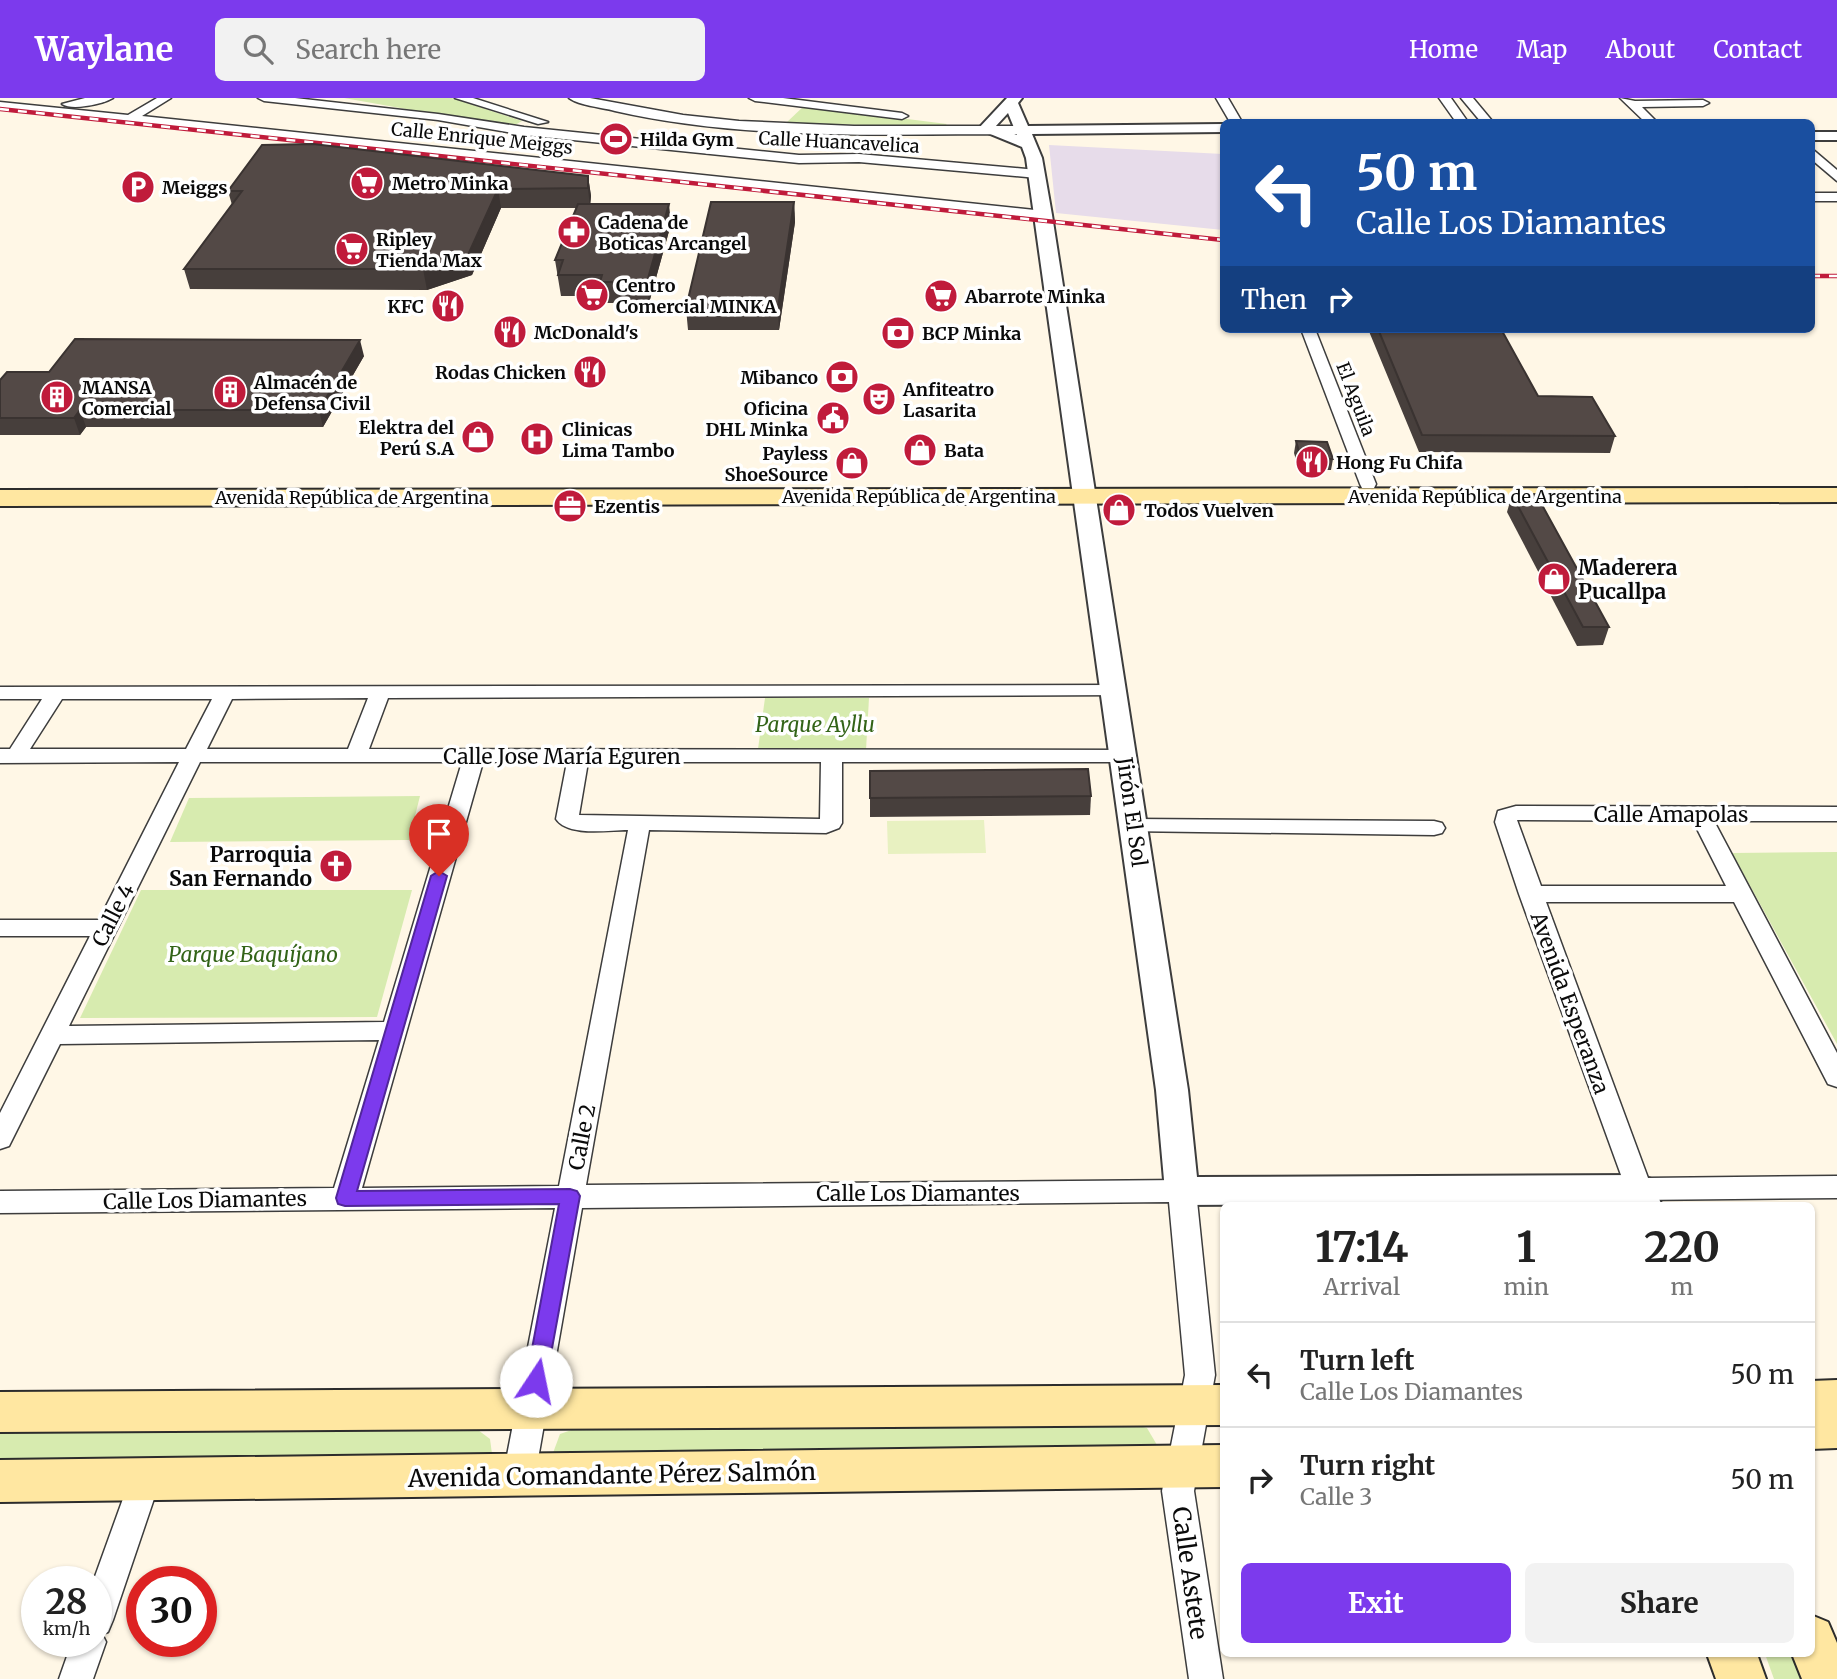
<!DOCTYPE html>
<meta charset="utf-8">
<style>
:root{--surface:#fff;--page:#f2f2f2;--text:#222;--muted:#767676;--line:#e0e0e0;--accent:#7c3aed}
body{margin:0;font-family:Merriweather,serif;background:var(--page);color:var(--text);height:100vh;display:flex;flex-direction:column;font-size:26px;white-space:nowrap}
*{box-sizing:border-box;margin:0}
p{font-size:23px;color:var(--muted)}
.icon{flex:none;width:38px;height:38px;fill:none;stroke:currentColor;stroke-width:2;stroke-linecap:round;stroke-linejoin:round}
.map{position:relative;flex:1;overflow:hidden}
.side{position:absolute;left:1220px;top:1104px;width:595px;height:455px;display:flex;flex-direction:column;background:var(--surface);border-radius:10px;box-shadow:0 2px 5px #0004}
.side>*{flex:none}
.top-card{position:absolute;left:1220px;top:21px;width:595px;height:214px;border-radius:10px;box-shadow:0 2px 5px #0004;background:#1a4fa0;color:#fff;overflow:hidden}
.speed{position:absolute;left:21px;top:1468px;display:flex;gap:14px;font-size:35px;font-weight:700;text-align:center}
.speed>*{display:grid;place-content:center;width:91px;height:91px;border-radius:50%;background:var(--surface);box-shadow:0 2px 5px #0004;line-height:1}
.speed small{font-size:18px;font-weight:400}
.speed .limit{border:10px solid #d22;background:#fff;color:#111}
.pin{position:absolute;display:grid;place-items:center;width:60px;height:60px;color:#fff;margin:-72px -30px;border-radius:50% 50% 50% 0;rotate:-45deg;box-shadow:0 0 7px #0007}
.pin .icon{rotate:45deg}
.me{position:absolute;width:77px;margin:-38px;rotate:11deg;stroke-linejoin:round;filter:drop-shadow(0 0 5px #0008)}
.turn{display:flex;align-items:center;gap:24px;height:147px;padding:0 21px;font-size:32px}
.turn .icon{width:91px;height:91px;stroke-width:2.5}
.turn b{display:block;font-size:49px;line-height:60px}
.then{display:flex;align-items:center;height:66px;padding:0 21px;background:#0003;gap:14px;font-size:26px}
.eta{display:flex;justify-content:space-evenly;align-items:center;height:119px;text-align:center}
.eta b{font-size:42px;font-weight:700;line-height:49px}
.primary-button{display:flex;gap:14px;margin-top:auto;padding:14px 21px}
.primary-button a{flex:1;height:80px;border-radius:10px;background:var(--accent);color:#fff;font-size:28px;font-weight:700;line-height:80px;text-align:center}
.primary-button a+a{background:var(--page);color:var(--text)}
ul{padding:0;list-style:none}
li{display:flex;align-items:center;gap:21px;height:105px;padding:0 21px;border-top:2px solid var(--line)}
li div{flex:1}
li b{display:block;font-size:26px}
li em{font-style:normal}
header{display:flex;align-items:center;gap:42px;box-sizing:border-box;height:98px;padding:0 35px;background:var(--accent);color:#fff}
header strong{font-size:33px}
nav{display:flex;gap:38px;margin-inline-start:auto;font-size:24px}
.search{width:490px;height:63px;background:var(--page);display:flex;align-items:center;gap:18px;box-sizing:border-box;padding:0 24px;border-radius:10px;color:var(--muted);font-size:26px}
.map>svg:first-child{display:block}
.industrial{fill:#e7dcea}
.green{fill:#d7ebaf}
.pitch{fill:#e8f1c1}
.lines{fill:none;stroke-linecap:round;stroke-linejoin:round}
.minor-casing{stroke:#3d3d3d;stroke-width:3}
.tertiary-casing{stroke:#3d3d3d;stroke-width:4}
.secondary-casing{stroke:#2c2c2c;stroke-width:4}
.minor{fill:#fff;fill-rule:evenodd}
.tertiary{fill:#fff;fill-rule:evenodd}
.secondary{fill:#ffe7a1;fill-rule:evenodd}
.rail-casing{stroke:#c01b3b;stroke-width:4.5}
.rail{stroke:#fff;stroke-width:2.5;stroke-dasharray:9;stroke-linecap:butt}
.wall{fill:#473f3c}
.shaded-wall{fill:#3a3331}
.building{fill:#534946;stroke:#3a3331;stroke-width:2}
.route{fill:#7c3aed;stroke:#51269a;stroke-width:2}
.labels{text-anchor:middle;dominant-baseline:central;stroke-width:7;stroke-linejoin:round;paint-order:stroke}
.far-street-label{font-size:18px;fill:#0a0a0a;stroke:#fff}
.far-poi-label{font-size:18px;font-weight:bold;fill:#0a0a0a;stroke:#fff;text-anchor:start}
.poi-label{font-size:21px;font-weight:bold;fill:#0a0a0a;stroke:#fff;text-anchor:start}
.park-label{font-size:21px;font-style:italic;fill:#336418;stroke:#fff}
.street-label{font-size:21px;fill:#0a0a0a;stroke:#fff}
.near-street-label{font-size:24px;fill:#0a0a0a;stroke:#fff}
</style>
<header>
<strong>Waylane</strong>
<div class="search"><svg class="icon" aria-label="search" viewBox="0 0 24 24"><circle cx="10" cy="10" r="6"/><path d="M15 15l6 6"/></svg>Search here</div>
<nav><a>Home</a><a>Map</a><a>About</a><a>Contact</a></nav>
</header>
<div class="map">
<svg width="1837" height="1581" viewBox="0 0 1837 1581">
<rect width="100%" height="100%" fill="#fff7e6"/>
<!-- industrial -->
<polygon class="industrial" points="1049,47 1223,56 1223,132 1056,115"/>
<!-- green -->
<g class="green">
<polygon points="344,0 452,0 522,23 515,27 501,28"/>
<polygon points="804,8 947,26 943,29 786,25"/>
<polygon points="765,600 869,600 866,652 758,651"/>
<polygon points="420,698 409,742 170,744 189,700"/>
<polygon points="1837,754 1837,946 1732,755"/>
<polygon points="141,792 412,792 377,919 80,920"/>
<polygon points="1122,1324 1147,1330 1157,1347 1148,1363 566,1370 553,1355 560,1336 583,1328"/>
<polygon points="474,1329 490,1341 492,1356 471,1372 0,1375 0,1335"/>
<polygon points="1765,1556 1792,1556 1803,1581 1774,1581"/>
</g>
<!-- pitch -->
<polygon class="pitch" points="984,722 986,755 888,756 887,723"/>
<g class="lines">
<defs>
<g id="minor">
<path d="M85,0H113C103,6 72,13 62,6Z"/>
<polygon points="157,0 171,0 142,18 1044,113 1051,117 1044,121 0,10 0,4 128,17"/>
<polygon points="258,0 295,0 438,16 524,29 799,57 859,56 1037,72 1043,76 1037,80 859,64 799,65 524,37 438,22 264,3"/>
<polygon points="455,0 473,0 548,24 538,26"/>
<path d="M569,0H590L683,17L739,23L854,28H1022L1028,32L1022,36C888,36 747,43 615,13C601,9 580,8 569,0Z"/>
<polygon points="749,0 783,0 902,15 908,18 902,21 755,3"/>
<polygon points="1216,0 1228,0 1242,24 1230,24"/>
<polygon points="1439,0 1451,0 1468,24 1456,24"/>
<polygon points="1461,0 1473,0 1493,24 1481,24"/>
<polygon points="1620,0 1635,3 1703,2 1709,5 1703,8 1642,9 1657,24 1645,24"/>
<polygon points="1811,50 1837,72 1837,83 1811,61"/>
<rect x="1811" y="95" width="26" height="8"/>
<polygon points="1301,231 1315,231 1376,386 1374,390 1362,390 1360,386"/>
<path d="M1115,587L1122,589L1125,593L1122,597L388,600L369,651L1131,652L1134,657L1131,662L1124,664H842V725L839,730L826,735L649,732L586,1087L1182,1082L1192,1085L1196,1093L1215,1277L1194,1393L1223,1581H1189L1162,1393L1185,1277L1169,1104L582,1110L535,1378L530,1388L519,1393L508,1388L503,1378L555,1110L0,1115V1093L334,1090L379,942L60,946L9,1048L0,1051V1015L90,838H0V822H99L179,664L0,665V651H10L42,601H0V589ZM368,600L348,651H207L232,601ZM62,601H212L186,651H30ZM200,664H462L384,924L69,928ZM483,664H567L556,721C568,739 608,732 628,732L559,1088L362,1090ZM588,664H821L820,721L579,717Z"/>
<path d="M1516,708L1837,709V723H1714L1837,955V989L1828,986L1734,804H1546L1648,1080L1837,1078V1100L1639,1102L1629,1099L1519,796L1495,724L1498,713ZM1517,722L1693,723L1726,788H1541Z"/>
<polygon points="1134,721 1434,723 1442,725 1445,730 1442,735 1434,737 1126,733 1123,728 1126,723"/>
<polygon points="144,1368 155,1373 160,1383 113,1522 108,1534 102,1536 106,1544 93,1581 59,1581 72,1544 96,1544 96,1484 93,1484 133,1373"/>
</g>
<g id="tertiary">
<path d="M1007,0H1022L1018,5L1028,28L1223,26V34L1032,36L1042,60L1052,117L1188,992L1197,1079L1639,1077L1651,1081L1662,1108H1628L1627,1105L1182,1107L1170,1103L1165,1093L1156,992L1026,60L1022,49L978,31ZM1008,15L1017,37L995,29Z"/>
<rect x="1811" y="34" width="26" height="8"/>
</g>
<g id="secondary">
<polygon points="1837,390 1837,404 0,408 0,392"/>
<polygon points="1837,1282 1837,1350 1811,1351 1811,1283"/>
<polygon points="1223,1287 1223,1327 0,1334 0,1294"/>
<polygon points="1223,1347 1223,1389 0,1404 0,1362"/>
<polygon points="1811,1517 1828,1524 1837,1545 1837,1581 1802,1581 1792,1556 1811,1556"/>
<polygon points="1707,1556 1757,1556 1766,1581 1716,1581"/>
</g>
</defs>
<!-- minor casing -->
<use href="#minor" class="minor-casing"/>
<!-- tertiary casing -->
<use href="#tertiary" class="tertiary-casing"/>
<!-- secondary casing -->
<use href="#secondary" class="secondary-casing"/>
<!-- minor -->
<use href="#minor" class="minor"/>
<!-- tertiary -->
<use href="#tertiary" class="tertiary"/>
<!-- secondary -->
<use href="#secondary" class="secondary"/>
<defs>
<g id="rail">
<polyline points="0,11 1223,142"/>
<polyline points="1811,178 1837,178"/>
</g>
</defs>
<!-- rail casing -->
<use href="#rail" class="rail-casing"/>
<!-- rail -->
<use href="#rail" class="rail"/>
</g>
<!-- wall -->
<g class="wall">
<polygon points="588,78 591,98 590,106 671,126 649,205 602,205 602,198 561,198 555,162 576,110 501,110 472,177 427,192 190,191 184,171 232,107 228,93"/>
<polygon points="794,104 795,124 779,232 688,232 686,210"/>
<polygon points="1368,231 1501,231 1538,298 1615,338 1610,355 1419,354"/>
<polygon points="364,258 323,329 86,329 80,337 0,337 0,282 49,274"/>
<polygon points="1296,343 1333,361 1331,372 1299,372 1294,355"/>
<polygon points="1512,397 1609,529 1603,547 1577,548 1507,414"/>
<polygon points="1091,698 1090,717 870,719 870,700"/>
</g>
<!-- shaded-wall -->
<g class="shaded-wall">
<polygon points="588,78 591,98 590,110 588,90"/>
<polygon points="498,91 501,110 472,177 427,192 423,171"/>
<polygon points="794,104 795,124 779,232 778,210"/>
<polygon points="669,106 671,126 649,205 647,184"/>
<polygon points="360,242 364,258 323,329 319,312"/>
<polygon points="80,312 86,329 80,337 74,320"/>
</g>
<!-- building -->
<g class="building">
<polygon points="313,46 588,78 588,90 498,91 468,157 423,171 184,171 242,93 228,93 262,47"/>
<polygon points="711,104 794,104 778,210 686,210"/>
<polygon points="578,106 669,106 647,184 600,184 602,177 558,177 563,162 555,162"/>
<polygon points="1378,231 1501,231 1538,298 1592,299 1615,338 1422,337"/>
<polygon points="75,241 360,242 319,312 80,312 74,320 0,320 0,282 7,274 49,274"/>
<polygon points="1296,343 1327,344 1333,361 1301,361"/>
<polygon points="1536,396 1609,529 1583,529 1512,397"/>
<polygon points="1088,671 1091,698 870,700 870,673"/>
</g>
<!-- route -->
<polygon class="route" points="439,773 447,778 357,1093 570,1091 577,1093 580,1098 546,1283 543,1290 536,1293 529,1290 526,1283 559,1106 345,1108 338,1106 336,1100 431,778"/>
<!-- icons -->
<defs>
<symbol id="stadium-disc" viewBox="-11 -11 22 22"><circle r="9.5" fill="#c01b3b" stroke="#fff"/><path d="M0-5a6.5 5 0 1 0 0 10a6.5 5 0 1 0 0-10ZM-3.5-1.8h7v3.6h-7Z" fill="#fff"/></symbol>
<symbol id="supermarket-disc" viewBox="-11 -11 22 22"><circle r="9.5" fill="#c01b3b" stroke="#fff"/><path d="M-6-5.5h2.5l.6 2H6L4.5 2H-2.5L-4.4-4H-6ZM-1.5 3.2a1.3 1.3 0 1 0 .1 0ZM3 3.2a1.3 1.3 0 1 0 .1 0Z" fill="#fff"/></symbol>
<symbol id="parking-disc" viewBox="-11 -11 22 22"><circle r="9.5" fill="#c01b3b" stroke="#fff"/><path d="M-3.5-5.5H1a3.5 3.5 0 0 1 0 7H-1V5.5H-3.5ZM-1-3.4V-.6H.8a1.4 1.4 0 0 0 0-2.8Z" fill="#fff"/></symbol>
<symbol id="pharmacy-disc" viewBox="-11 -11 22 22"><circle r="9.5" fill="#c01b3b" stroke="#fff"/><path d="M-2-6h4v4h4v4h-4v4h-4v-4h-4v-4h4Z" fill="#fff"/></symbol>
<symbol id="restaurant-disc" viewBox="-11 -11 22 22"><circle r="9.5" fill="#c01b3b" stroke="#fff"/><path d="M-5-6h1v4h1v-4h1v4h1v-4h1v5L-1.5 .5V6h-2V.5L-5-1ZM5-6V6H3V1.5H1.5Q1.5-4 5-6Z" fill="#fff"/></symbol>
<symbol id="bank-disc" viewBox="-11 -11 22 22"><circle r="9.5" fill="#c01b3b" stroke="#fff"/><path d="M-6-4H6V4H-6ZM0-2.3a2.3 2.3 0 1 0 0 4.6a2.3 2.3 0 1 0 0-4.6Z" fill="#fff"/></symbol>
<symbol id="building-disc" viewBox="-11 -11 22 22"><circle r="9.5" fill="#c01b3b" stroke="#fff"/><path d="M-4-6H4V6H1V3H-1V6H-4ZM-2.5-4.3h1.7v1.8h-1.7ZM.8-4.3h1.7v1.8H.8ZM-2.5-1h1.7V.8h-1.7ZM.8-1h1.7V.8H.8Z" fill="#fff"/></symbol>
<symbol id="theatre-disc" viewBox="-11 -11 22 22"><circle r="9.5" fill="#c01b3b" stroke="#fff"/><path d="M-5-5.5Q0-4 5-5.5V0Q5 5 0 6Q-5 5-5 0ZM-3.3-2.5H-1v1.5H-3.3ZM1-2.5H3.3v1.5H1ZM-2.8 1Q0 5.5 2.8 1Z" fill="#fff"/></symbol>
<symbol id="civic-disc" viewBox="-11 -11 22 22"><circle r="9.5" fill="#c01b3b" stroke="#fff"/><path d="M-.6-6.5H3V-4.5H.6V-3L4-1V1h2V6H-6V1h2V-1L-.6-3ZM-1.2 2.5V6h2.4V2.5Z" fill="#fff"/></symbol>
<symbol id="shop-disc" viewBox="-11 -11 22 22"><circle r="9.5" fill="#c01b3b" stroke="#fff"/><path d="M-5-2.5h2.3a2.7 3.5 0 0 1 5.4 0H5L5.5 6h-11ZM-1.5-2.5h3a1.5 2.3 0 0 0-3 0Z" fill="#fff"/></symbol>
<symbol id="hospital-disc" viewBox="-11 -11 22 22"><circle r="9.5" fill="#c01b3b" stroke="#fff"/><path d="M-5-5h3v3.5h4V-5h3V5h-3V1.5h-4V5h-3Z" fill="#fff"/></symbol>
<symbol id="office-disc" viewBox="-11 -11 22 22"><circle r="9.5" fill="#c01b3b" stroke="#fff"/><path d="M-6-3h4V-5.5h4V-3h4V5H-6ZM-1-4.5V-3h2v-1.5ZM-6 0V1H6V0Z" fill="#fff"/></symbol>
<symbol id="church-disc" viewBox="-11 -11 22 22"><circle r="9.5" fill="#c01b3b" stroke="#fff"/><path d="M-1.2-6h2.4v3.5h3.3v2.4h-3.3V6h-2.4V-.1h-3.3v-2.4h3.3Z" fill="#fff"/></symbol>
</defs>
<g fill-rule="evenodd">
<use href="#stadium-disc" x="597" y="22" width="38" height="38"/>
<use href="#supermarket-disc" x="348" y="66" width="38" height="38"/>
<use href="#parking-disc" x="119" y="70" width="38" height="38"/>
<use href="#pharmacy-disc" x="555" y="115" width="38" height="38"/>
<use href="#supermarket-disc" x="333" y="132" width="38" height="38"/>
<use href="#supermarket-disc" x="573" y="178" width="38" height="38"/>
<use href="#supermarket-disc" x="922" y="179" width="38" height="38"/>
<use href="#restaurant-disc" x="429" y="189" width="38" height="38"/>
<use href="#restaurant-disc" x="491" y="215" width="38" height="38"/>
<use href="#bank-disc" x="879" y="216" width="38" height="38"/>
<use href="#restaurant-disc" x="571" y="255" width="38" height="38"/>
<use href="#bank-disc" x="823" y="260" width="38" height="38"/>
<use href="#building-disc" x="211" y="275" width="38" height="38"/>
<use href="#building-disc" x="38" y="280" width="38" height="38"/>
<use href="#theatre-disc" x="860" y="282" width="38" height="38"/>
<use href="#civic-disc" x="814" y="301" width="38" height="38"/>
<use href="#shop-disc" x="459" y="320" width="38" height="38"/>
<use href="#hospital-disc" x="518" y="322" width="38" height="38"/>
<use href="#shop-disc" x="901" y="333" width="38" height="38"/>
<use href="#restaurant-disc" x="1293" y="345" width="38" height="38"/>
<use href="#shop-disc" x="833" y="346" width="38" height="38"/>
<use href="#office-disc" x="551" y="389" width="38" height="38"/>
<use href="#shop-disc" x="1100" y="393" width="38" height="38"/>
<use href="#shop-disc" x="1535" y="462" width="38" height="38"/>
<use href="#church-disc" x="317" y="749" width="38" height="38"/>
</g>
<g class="labels">
<!-- far-street labels -->
<g class="far-street-label">
<text transform="translate(482 40) rotate(6)">Calle Enrique Meiggs</text>
<text transform="translate(839 44) rotate(3)">Calle Huancavelica</text>
<text transform="translate(1356 301) rotate(69)">El Aguila</text>
<text x="919" y="398">Avenida República de Argentina</text>
<text x="1485" y="398">Avenida República de Argentina</text>
<text x="352" y="399">Avenida República de Argentina</text>
</g>
<!-- far-poi labels -->
<g class="far-poi-label">
<text x="640" y="41">Hilda Gym</text>
<text x="392" y="85">Metro Minka</text>
<text x="162" y="89">Meiggs</text>
<text x="598" y="124">Cadena de<tspan x="598" dy="21">Boticas Arcangel</tspan></text>
<text x="376" y="141">Ripley<tspan x="376" dy="21">Tienda Max</tspan></text>
<text x="616" y="187">Centro<tspan x="616" dy="21">Comercial MINKA</tspan></text>
<text x="965" y="198">Abarrote Minka</text>
<text x="424" y="208" text-anchor="end">KFC</text>
<text x="534" y="234">McDonald's</text>
<text x="922" y="235">BCP Minka</text>
<text x="566" y="274" text-anchor="end">Rodas Chicken</text>
<text x="818" y="279" text-anchor="end">Mibanco</text>
<text x="254" y="284">Almacén de<tspan x="254" dy="21">Defensa Civil</tspan></text>
<text x="82" y="289">MANSA<tspan x="82" dy="21">Comercial</tspan></text>
<text x="903" y="291">Anfiteatro<tspan x="903" dy="21">Lasarita</tspan></text>
<text x="808" y="310" text-anchor="end">Oficina<tspan x="808" dy="21">DHL Minka</tspan></text>
<text x="454" y="329" text-anchor="end">Elektra del<tspan x="454" dy="21">Perú S.A</tspan></text>
<text x="562" y="331">Clinicas<tspan x="562" dy="21">Lima Tambo</tspan></text>
<text x="944" y="352">Bata</text>
<text x="828" y="355" text-anchor="end">Payless<tspan x="828" dy="21">ShoeSource</tspan></text>
<text x="1336" y="364">Hong Fu Chifa</text>
<text x="594" y="408">Ezentis</text>
<text x="1144" y="412">Todos Vuelven</text>
</g>
<!-- poi labels -->
<g class="poi-label">
<text x="1578" y="469">Maderera<tspan x="1578" dy="24">Pucallpa</tspan></text>
<text x="312" y="756" text-anchor="end">Parroquia<tspan x="312" dy="24">San Fernando</tspan></text>
</g>
<!-- park labels -->
<g class="park-label">
<text x="815" y="626">Parque Ayllu</text>
<text x="253" y="856">Parque Baquíjano</text>
</g>
<!-- street labels -->
<g class="street-label">
<text x="562" y="658">Calle Jose María Eguren</text>
<text transform="translate(1132 714) rotate(82)">Jirón El Sol</text>
<text x="1671" y="716">Calle Amapolas</text>
<text transform="translate(113 817) rotate(-63)">Calle 4</text>
<text transform="translate(1570 905) rotate(70)">Avenida Esperanza</text>
<text transform="translate(582 1039) rotate(-79)">Calle 2</text>
<text x="918" y="1095">Calle Los Diamantes</text>
<text transform="translate(205 1102) rotate(-1)">Calle Los Diamantes</text>
</g>
<!-- near-street labels -->
<g class="near-street-label">
<text transform="translate(612 1377) rotate(-1)">Avenida Comandante Pérez Salmón</text>
<text transform="translate(1190 1475) rotate(82)">Calle Astete</text>
</g>
</g>
</svg>
<div class="speed"><div>28<small>km/h</small></div><div class="limit">30</div></div>
<div class="pin" style="left:439px;top:778px;background:#d93025"><svg class="icon" aria-label="arrive" viewBox="0 0 24 24"><path d="M6 21V4h12l-3 4 3 4H6"/></svg></div>
<svg class="me" style="left:536px;top:1283px" viewBox="-20 -20 40 40"><circle r="19" fill="#fff"/><path d="M0-13L10 11 0 6-10 11z" fill="#7c3aed"/></svg>
<div class="top-card">
<div class="turn"><svg class="icon" aria-label="left" viewBox="0 0 24 24"><path d="M17 20v-9H6M10 6l-5 5 5 5"/></svg><div><b>50 m</b>Calle Los Diamantes</div></div>
<div class="then">Then<svg class="icon" aria-label="right" viewBox="0 0 24 24"><path d="M7 20v-9h11M14 6l5 5-5 5"/></svg></div>
</div>
<section class="side">
<div class="eta">
<div><b>17:14</b><p>Arrival</p></div>
<div><b>1</b><p>min</p></div>
<div><b>220</b><p>m</p></div>
</div>
<ul>
<li><svg class="icon" aria-label="left" viewBox="0 0 24 24"><path d="M17 20v-9H6M10 6l-5 5 5 5"/></svg><div><b>Turn left</b><p>Calle Los Diamantes</p></div><em>50 m</em></li>
<li><svg class="icon" aria-label="right" viewBox="0 0 24 24"><path d="M7 20v-9h11M14 6l5 5-5 5"/></svg><div><b>Turn right</b><p>Calle 3</p></div><em>50 m</em></li>
</ul>
<div class="primary-button"><a>Exit</a><a>Share</a></div>
</section>
</div>
